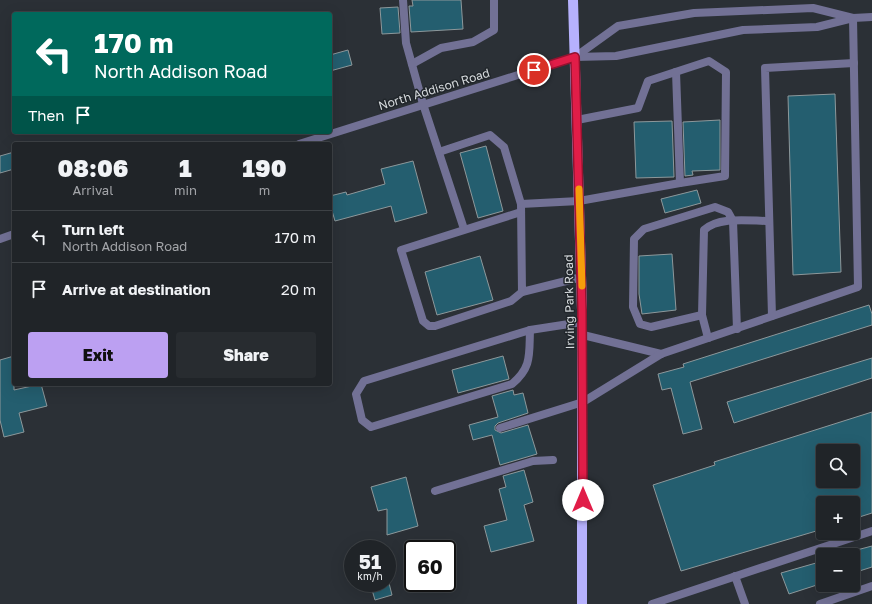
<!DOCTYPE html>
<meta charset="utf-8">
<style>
:root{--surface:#202428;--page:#282c30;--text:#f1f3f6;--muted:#a2a4a8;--line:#3d4145;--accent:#bca0f2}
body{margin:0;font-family:"Golos Text",sans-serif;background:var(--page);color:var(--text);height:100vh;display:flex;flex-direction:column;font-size:15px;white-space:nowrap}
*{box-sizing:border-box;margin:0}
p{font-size:13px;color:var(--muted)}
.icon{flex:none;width:22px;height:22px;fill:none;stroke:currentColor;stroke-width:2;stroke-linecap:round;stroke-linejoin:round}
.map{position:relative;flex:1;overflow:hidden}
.drawer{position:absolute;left:12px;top:142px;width:320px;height:244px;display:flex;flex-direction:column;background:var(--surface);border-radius:4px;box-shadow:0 4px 16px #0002,0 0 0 1px var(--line)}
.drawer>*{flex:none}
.top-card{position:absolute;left:12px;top:12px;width:320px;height:122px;border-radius:4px;box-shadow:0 4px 16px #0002,0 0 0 1px var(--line);background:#00695c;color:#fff;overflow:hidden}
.tools{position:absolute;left:816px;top:444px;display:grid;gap:8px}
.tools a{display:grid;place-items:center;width:44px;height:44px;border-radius:4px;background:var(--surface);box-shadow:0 4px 16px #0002,0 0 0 1px var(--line);font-size:20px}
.speed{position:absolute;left:344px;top:540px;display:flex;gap:8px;font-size:20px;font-weight:700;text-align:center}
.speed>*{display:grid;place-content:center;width:52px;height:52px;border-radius:50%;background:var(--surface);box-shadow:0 4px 16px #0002,0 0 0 1px var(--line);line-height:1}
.speed small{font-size:10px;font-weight:400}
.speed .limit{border:2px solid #111;border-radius:6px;background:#fff;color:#111}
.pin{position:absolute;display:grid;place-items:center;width:34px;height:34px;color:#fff;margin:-17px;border:2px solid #fff;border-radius:50%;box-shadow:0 1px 4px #0007}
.me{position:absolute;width:44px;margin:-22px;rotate:0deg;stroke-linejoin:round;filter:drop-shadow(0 0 3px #0008)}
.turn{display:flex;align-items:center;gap:14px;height:84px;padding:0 16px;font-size:18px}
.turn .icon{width:52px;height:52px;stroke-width:2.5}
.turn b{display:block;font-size:28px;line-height:34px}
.then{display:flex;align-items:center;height:38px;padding:0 16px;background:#0003;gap:8px;font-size:15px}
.eta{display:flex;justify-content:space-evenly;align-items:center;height:68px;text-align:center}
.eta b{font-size:24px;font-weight:800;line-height:28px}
.button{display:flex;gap:8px;margin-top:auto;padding:8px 16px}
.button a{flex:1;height:46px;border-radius:4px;background:var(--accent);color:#111;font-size:16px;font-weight:800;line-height:46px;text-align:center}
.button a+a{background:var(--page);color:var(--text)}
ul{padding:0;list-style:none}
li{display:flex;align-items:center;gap:12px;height:52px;padding:0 16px;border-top:1px solid var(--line)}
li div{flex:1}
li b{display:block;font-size:15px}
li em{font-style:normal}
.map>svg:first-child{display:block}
.building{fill:#245e6f;stroke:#8d989b;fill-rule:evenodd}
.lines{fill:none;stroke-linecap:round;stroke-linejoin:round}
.service{stroke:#727195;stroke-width:8}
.tertiary{stroke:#727195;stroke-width:8}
.primary{stroke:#b6b1fd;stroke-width:10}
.route-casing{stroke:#92132f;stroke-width:10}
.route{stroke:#e11d48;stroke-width:7}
.slow{stroke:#f59e0b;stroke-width:7}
.labels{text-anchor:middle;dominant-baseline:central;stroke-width:3;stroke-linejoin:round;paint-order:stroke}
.street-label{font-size:12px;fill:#d6dadd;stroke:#21262b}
</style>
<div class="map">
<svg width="872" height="604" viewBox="0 0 872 604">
<rect width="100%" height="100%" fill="#2b3036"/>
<!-- building -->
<g class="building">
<polygon points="412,0 461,0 463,29 411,32 409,6 413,6"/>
<polygon points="398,7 400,33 382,34 380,8"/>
<polygon points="348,50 352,65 330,71 330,55"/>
<polygon points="835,94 841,272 793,275 788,96"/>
<polygon points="720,120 720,170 692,171 693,175 685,176 683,122"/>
<polygon points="672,121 674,177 636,178 634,122"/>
<polygon points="486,146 503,211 478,218 460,153"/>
<polygon points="14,152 14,169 0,173 0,156"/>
<polygon points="413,161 427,213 395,222 391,206 335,221 330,204 330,196 346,192 347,195 385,184 381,169"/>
<polygon points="697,190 701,203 665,213 661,199"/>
<polygon points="672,254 676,310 642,314 639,294 639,256"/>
<polygon points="480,256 493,300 437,315 425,272"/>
<polygon points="869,305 872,314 872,325 690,382 702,429 683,434 671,388 662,390 658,374 684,367 683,364"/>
<polygon points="14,356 14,390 41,384 47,406 19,413 24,432 4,437 0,420 0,360"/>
<polygon points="503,356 509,379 458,393 452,370"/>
<polygon points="872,358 872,378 734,423 727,402"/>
<polygon points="513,390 514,395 523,393 528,413 498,423 495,426 495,430 501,433 528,425 537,454 500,465 492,435 473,440 469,425 498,417 492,396"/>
<path d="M872,412V513L853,519V503H823V529L681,571L653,485L715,465L714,462ZM823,451H853V481H823Z"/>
<polygon points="524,470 533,502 524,505 534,541 491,552 484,526 507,520 499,489 506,487 503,476"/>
<polygon points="406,477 418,526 387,535 387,509 378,511 371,487"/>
<polygon points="872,546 872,567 853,573 853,551"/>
<polygon points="823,561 823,583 789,594 781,573"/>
<polygon points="370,583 389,583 392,595 375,600"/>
</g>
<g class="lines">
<!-- service -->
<g class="service">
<polyline points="403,0 406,43 423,104 464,229"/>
<polyline points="575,57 616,56 743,30 817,27 853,18 872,17"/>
<polyline points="575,57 618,26 694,13 813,8 853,18"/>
<polyline points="412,64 441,48 473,42 494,30 494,0"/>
<polyline points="676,72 680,183"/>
<polyline points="439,152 490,135 504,147 521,204 522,292 582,277"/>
<polyline points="521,204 579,201 680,183 725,176 726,72 709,61 648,81 638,108 577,120"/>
<polyline points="521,212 401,250 423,321 429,326 435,326 511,301 522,292"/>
<polyline points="702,315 651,327 640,324 633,307 634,239 644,229 715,207 728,212 733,221 737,329"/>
<polyline points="772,316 765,68 854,63"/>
<path d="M530,330C529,355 532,367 512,384L371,427L362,420L356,394L364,381Z"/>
<polyline points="530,330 582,322"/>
<polyline points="583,335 661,354"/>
<path d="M708,338L702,315L704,230C719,216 750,221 769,221"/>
<polyline points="500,428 583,402 661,354 858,287 853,18"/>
<polyline points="435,491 533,461 553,460"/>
<polyline points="735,576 745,604"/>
<polyline points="652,604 872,531"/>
<polyline points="820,604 872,586"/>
</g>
<!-- tertiary -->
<g class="tertiary">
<polyline points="299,144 575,57"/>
<polyline points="0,239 14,234"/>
</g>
<!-- primary -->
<polyline class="primary" points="573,0 582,310 582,604"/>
</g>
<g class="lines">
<defs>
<polyline id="route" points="534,70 575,57 582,310 583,500"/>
</defs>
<!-- route casing -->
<use href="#route" class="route-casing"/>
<!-- route -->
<use href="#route" class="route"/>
<!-- slow -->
<polyline class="slow" points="579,189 582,286"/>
</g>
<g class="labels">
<!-- street labels -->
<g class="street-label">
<text transform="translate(434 89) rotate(-17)">North Addison Road</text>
<text transform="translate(569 302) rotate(-91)">Irving Park Road</text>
</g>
</g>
</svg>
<div class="tools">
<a><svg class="icon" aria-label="search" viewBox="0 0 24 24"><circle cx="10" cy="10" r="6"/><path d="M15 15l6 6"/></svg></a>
<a>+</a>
<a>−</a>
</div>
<div class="speed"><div>51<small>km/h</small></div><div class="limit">60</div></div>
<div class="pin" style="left:534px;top:70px;background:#d93025"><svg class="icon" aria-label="arrive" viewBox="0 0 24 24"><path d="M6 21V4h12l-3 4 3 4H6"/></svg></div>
<svg class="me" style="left:583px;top:500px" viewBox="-20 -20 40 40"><circle r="19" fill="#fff"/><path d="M0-13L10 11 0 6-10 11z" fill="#e11d48"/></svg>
<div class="top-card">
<div class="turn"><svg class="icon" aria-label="left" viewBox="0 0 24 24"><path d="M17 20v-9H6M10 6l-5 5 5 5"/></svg><div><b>170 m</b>North Addison Road</div></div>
<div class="then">Then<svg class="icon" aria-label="arrive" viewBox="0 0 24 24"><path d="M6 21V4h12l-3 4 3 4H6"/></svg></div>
</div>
<section class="drawer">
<div class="eta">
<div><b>08:06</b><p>Arrival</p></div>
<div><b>1</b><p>min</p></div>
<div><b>190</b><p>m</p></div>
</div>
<ul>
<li><svg class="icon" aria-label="left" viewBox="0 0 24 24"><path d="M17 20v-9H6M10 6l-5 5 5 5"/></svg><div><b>Turn left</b><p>North Addison Road</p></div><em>170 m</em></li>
<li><svg class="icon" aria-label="arrive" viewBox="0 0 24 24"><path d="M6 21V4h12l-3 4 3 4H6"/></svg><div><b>Arrive at destination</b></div><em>20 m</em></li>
</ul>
<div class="button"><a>Exit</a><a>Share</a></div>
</section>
</div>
